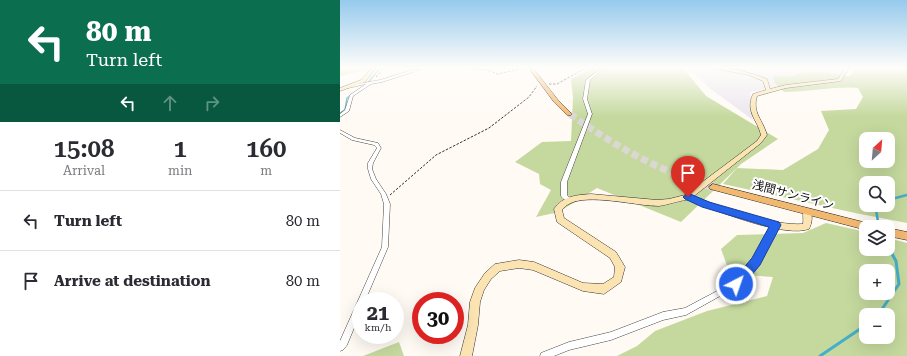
<!DOCTYPE html>
<meta charset="utf-8">
<style>
:root{--surface:#fff;--page:#f2f2f3;--text:#2b2b33;--muted:#7c7c81;--line:#e1e1e2}
body{margin:0;font-family:"Roboto Serif","Noto Sans JP",serif;background:var(--page);color:var(--text);height:100vh;display:flex;flex-direction:column;font-size:15px;white-space:nowrap}
*{box-sizing:border-box;margin:0}
p{font-size:13px;color:var(--muted)}
.icon{flex:none;width:22px;height:22px;fill:none;stroke:currentColor;stroke-width:2;stroke-linecap:round;stroke-linejoin:round}
.map{position:relative;flex:1;overflow:hidden}
.details{display:flex;flex-direction:column;background:var(--surface);width:340px}
.details>*{flex:none}
.hud{background:#0b6e4f;color:#fff;overflow:hidden}
.needle{width:26px;rotate:26deg}
.tools{position:absolute;left:519px;top:132px;display:grid;gap:8px}
.tools a{display:grid;place-items:center;width:36px;height:36px;border-radius:8px;background:var(--surface);box-shadow:0 4px 16px #0002;font-size:20px}
.speed{position:absolute;left:12px;top:292px;display:flex;gap:8px;font-size:20px;font-weight:700;text-align:center}
.speed>*{display:grid;place-content:center;width:52px;height:52px;border-radius:50%;background:var(--surface);box-shadow:0 4px 16px #0002;line-height:1}
.speed small{font-size:10px;font-weight:400}
.speed .limit{border:6px solid #d22;background:#fff;color:#111}
.pin{position:absolute;display:grid;place-items:center;width:34px;height:34px;color:#fff;margin:-41px -17px;border-radius:50% 50% 50% 0;rotate:-45deg;box-shadow:0 0 4px #0007}
.pin .icon{rotate:45deg}
.me{position:absolute;width:44px;margin:-22px;rotate:41deg;stroke-linejoin:round;filter:drop-shadow(0 0 3px #0008)}
.turn{display:flex;align-items:center;gap:14px;height:84px;padding:0 20px;font-size:18px}
.turn .icon{width:52px;height:52px;stroke-width:2.5}
.turn b{display:block;font-size:28px;line-height:34px}
.lanes{display:flex;align-items:center;height:38px;padding:0 20px;background:#0003;justify-content:center;gap:20px;direction:ltr}
.lanes .off{opacity:.35}
.eta{display:flex;justify-content:space-evenly;align-items:center;height:68px;text-align:center}
.eta b{font-size:24px;font-weight:600;line-height:28px}
ul{padding:0;list-style:none}
li{display:flex;align-items:center;gap:12px;height:60px;padding:0 20px;border-top:1px solid var(--line)}
li div{flex:1}
li b{display:block;font-size:15px}
li em{font-style:normal}
main{display:flex;flex:1;min-height:0}
.map>svg:first-child{display:block}
.industrial{fill:#ece6ee}
.forest{fill:#c5d99e;fill-rule:evenodd}
.lines{fill:none;stroke-linecap:round;stroke-linejoin:round}
.stream-far2{stroke:#45afc8;stroke-width:1.5}
.stream-far1{stroke:#45afc8;stroke-width:2.5}
.stream{stroke:#45afc8;stroke-width:3}
.primary-tunnel-far2{stroke:#dbd7d2;stroke-width:5.5;stroke-dasharray:5.5 2.5;stroke-linecap:butt}
.primary-tunnel-far1{stroke:#dbd7d2;stroke-width:7;stroke-dasharray:7 3.5;stroke-linecap:butt}
.primary-tunnel{stroke:#dbd7d2;stroke-width:9;stroke-dasharray:9 4.5;stroke-linecap:butt}
.street-casing{stroke:#434343;stroke-width:1}
.secondary-casing{stroke:#323232;stroke-width:1}
.primary-casing{stroke:#212121;stroke-width:1}
.path{stroke:#323232;stroke-width:1;stroke-dasharray:2.5 1.5;stroke-linecap:butt}
.street{fill:#fff;fill-rule:evenodd}
.secondary{fill:#fbe4b2;fill-rule:evenodd}
.primary{fill:#f3b870;fill-rule:evenodd}
.route{fill:#2563eb;stroke:#184099}
.labels{text-anchor:middle;dominant-baseline:central;stroke-width:4;stroke-linejoin:round;paint-order:stroke}
.street-label{font-size:12px;fill:#101010;stroke:#fff}
</style>
<main>
<section class="details">
<div class="hud">
<div class="turn"><svg class="icon" aria-label="left" viewBox="0 0 24 24"><path d="M17 20v-9H6M10 6l-5 5 5 5"/></svg><div><b>80 m</b>Turn left</div></div>
<div class="lanes"><svg class="icon" aria-label="left" viewBox="0 0 24 24"><path d="M17 20v-9H6M10 6l-5 5 5 5"/></svg><svg class="icon off" aria-label="ahead" viewBox="0 0 24 24"><path d="M12 20V5M6 11l6-6 6 6"/></svg><svg class="icon off" aria-label="right" viewBox="0 0 24 24"><path d="M7 20v-9h11M14 6l5 5-5 5"/></svg></div>
</div>
<div class="eta">
<div><b>15:08</b><p>Arrival</p></div>
<div><b>1</b><p>min</p></div>
<div><b>160</b><p>m</p></div>
</div>
<ul>
<li><svg class="icon" aria-label="left" viewBox="0 0 24 24"><path d="M17 20v-9H6M10 6l-5 5 5 5"/></svg><div><b>Turn left</b></div><em>80 m</em></li>
<li><svg class="icon" aria-label="arrive" viewBox="0 0 24 24"><path d="M6 21V4h12l-3 4 3 4H6"/></svg><div><b>Arrive at destination</b></div><em>80 m</em></li>
</ul>
</section>
<div class="map">
<svg width="567" height="356" viewBox="0 0 567 356">
<rect width="100%" height="100%" fill="#fffaf4"/>
<!-- industrial -->
<polygon class="industrial" points="349,68 504,68 495,79 459,83 410,92 413,120 368,87"/>
<!-- forest -->
<g class="forest">
<polygon points="0,68 30,68 26,70 0,76"/>
<polygon points="252,68 343,68 366,96 438,139 401,164 341,222 257,188 219,212 196,217 211,190 200,184 199,174 175,162 202,142 231,141 233,97 231,79"/>
<path d="M516,68H567V223L515,213L383,184L397,168L443,170L478,149L489,130L481,111L516,109L523,97L518,88C493,86 469,92 444,92L435,83L433,76H453L463,72H481L510,76ZM526,139H548V161H526ZM526,183H548V205H526Z"/>
<path d="M486,223L526,232V249H548V238L567,243V356H277L297,346L315,331L367,311L427,296L433,277L390,274L381,249L397,235L463,233ZM526,271H548V293H526ZM526,315H548V337H526Z"/>
<polygon points="59,342 64,356 23,356"/>
</g>
<g class="lines">
<!-- stream-far2 -->
<g class="stream-far2">
<polyline points="27,84 40,68"/>
<polyline points="0,113 5,110 7,98 17,91"/>
</g>
<!-- stream-far1 -->
<g class="stream-far1">
<polyline points="548,200 567,195"/>
<polyline points="539,227 536,210 541,205"/>
<polyline points="548,246 553,255"/>
</g>
<!-- stream -->
<g class="stream">
<polyline points="538,315 559,284 556,261 552,254"/>
<polyline points="480,356 526,325"/>
</g>
<!-- primary-tunnel-far2 -->
<polyline class="primary-tunnel-far2" points="229,114 231,115"/>
<!-- primary-tunnel-far1 -->
<path class="primary-tunnel-far1" d="M230,114C265,139 301,161 341,176"/>
<!-- primary-tunnel -->
<polyline class="primary-tunnel" points="339,175 373,187"/>
<defs>
<g id="street">
<path d="M262,68H264L250,80L247,99L252,114L227,182V195L232,200L231,201C227,202 223,199 221,196V182L248,114L243,99L246,80Z"/>
<polygon points="72,70 73,70 73,72 42,82 31,84 13,96 9,111 0,117 0,114 5,110 10,95 26,84 8,88 7,88 7,86 40,80"/>
<polygon points="0,130 15,138 38,143 41,148 33,163 32,169 36,179 46,194 50,204 48,247 25,301 21,301 21,311 7,345 3,350 0,351 0,341 42,247 44,204 41,194 31,179 28,169 28,163 37,148 34,145 12,140 0,133"/>
<polygon points="433,223 437,223 438,225 418,264 398,286 346,315 323,320 271,340 229,350 214,356 200,356 201,353 229,342 271,332 323,312 345,308 394,282 414,260"/>
</g>
<g id="secondary">
<polygon points="32,68 36,68 25,82 0,91 0,88 21,80"/>
<path d="M372,68C389,66 411,73 427,79L430,89L446,85L498,79L505,68H509L501,81L446,88L417,96C412,113 423,120 427,135L421,143L354,196C382,208 433,226 463,224C464,219 462,214 464,210H470C473,216 472,223 469,229C446,237 392,216 369,208C362,206 356,202 349,200C344,199 327,205 319,206C296,206 248,193 229,204C226,205 224,208 222,210L224,218L276,252L285,267L281,282L264,294L243,291L193,270L179,268L160,271L151,279L144,290L140,302L138,325L132,356H120L128,325L130,302L135,288L145,273L155,264L179,260L194,262L243,283L263,284L274,277L275,267L270,258L217,222L214,209C223,196 237,195 251,194L317,200L329,199L345,195L417,141L421,135C417,119 405,112 413,94L426,90L423,81L409,75Z"/>
</g>
<g id="primary">
<polygon points="189,68 193,68 218,100 231,113 231,115 227,115 214,102"/>
<polygon points="373,184 527,223 530,224 532,227 526,227 526,230 370,189 369,187"/>
<polygon points="548,228 567,232 567,240 548,236"/>
</g>
</defs>
<!-- street casing -->
<use href="#street" class="street-casing"/>
<!-- secondary casing -->
<use href="#secondary" class="secondary-casing"/>
<!-- primary casing -->
<use href="#primary" class="primary-casing"/>
<!-- path -->
<g class="path">
<polyline points="125,68 148,70 157,74 186,68"/>
<polyline points="76,70 87,68"/>
<polyline points="36,77 44,68"/>
<polyline points="209,84 217,84 246,68"/>
<polyline points="50,195 96,155 149,128 189,97 197,86"/>
</g>
<!-- street -->
<use href="#street" class="street"/>
<!-- secondary -->
<use href="#secondary" class="secondary"/>
<!-- primary -->
<use href="#primary" class="primary"/>
</g>
<!-- sky -->
<linearGradient id="sky" x2="0" y2="1"><stop stop-color="#96caed"/><stop offset="0.58" stop-color="#fffdfa"/><stop offset="1" stop-color="#fffdfa" stop-opacity="0"/></linearGradient>
<rect width="567" height="117" fill="url(#sky)"/>
<!-- route -->
<polygon class="route" points="348,193 369,202 439,222 441,225 420,265 401,288 396,290 392,288 390,284 412,258 429,227 362,207 345,199 343,197"/>
<g class="labels">
<!-- street labels -->
<g class="street-label">
<text transform="translate(453 195) rotate(15)">浅間サンライン</text>
</g>
</g>
</svg>
<div class="tools">
<a><svg class="needle" viewBox="-14 -14 28 28"><path d="M0-13l5 13h-10z" fill="#e53935"/><path d="M0 13l5-13h-10z" fill="#7c7c81"/></svg></a>
<a><svg class="icon" aria-label="search" viewBox="0 0 24 24"><circle cx="10" cy="10" r="6"/><path d="M15 15l6 6"/></svg></a>
<a><svg class="icon" aria-label="layers" viewBox="0 0 24 24"><path d="M12 4l9 5-9 5-9-5zM3 14l9 5 9-5"/></svg></a>
<a>+</a>
<a>−</a>
</div>
<div class="speed"><div>21<small>km/h</small></div><div class="limit">30</div></div>
<div class="pin" style="left:348px;top:197px;background:#d93025"><svg class="icon" aria-label="arrive" viewBox="0 0 24 24"><path d="M6 21V4h12l-3 4 3 4H6"/></svg></div>
<svg class="me" style="left:396px;top:284px" viewBox="-20 -20 40 40"><circle r="17" fill="#2563eb" stroke="#fff" stroke-width="3"/><path d="M0-11L8 9 0 5-8 9z" fill="#fff"/></svg>
</div>
</main>
